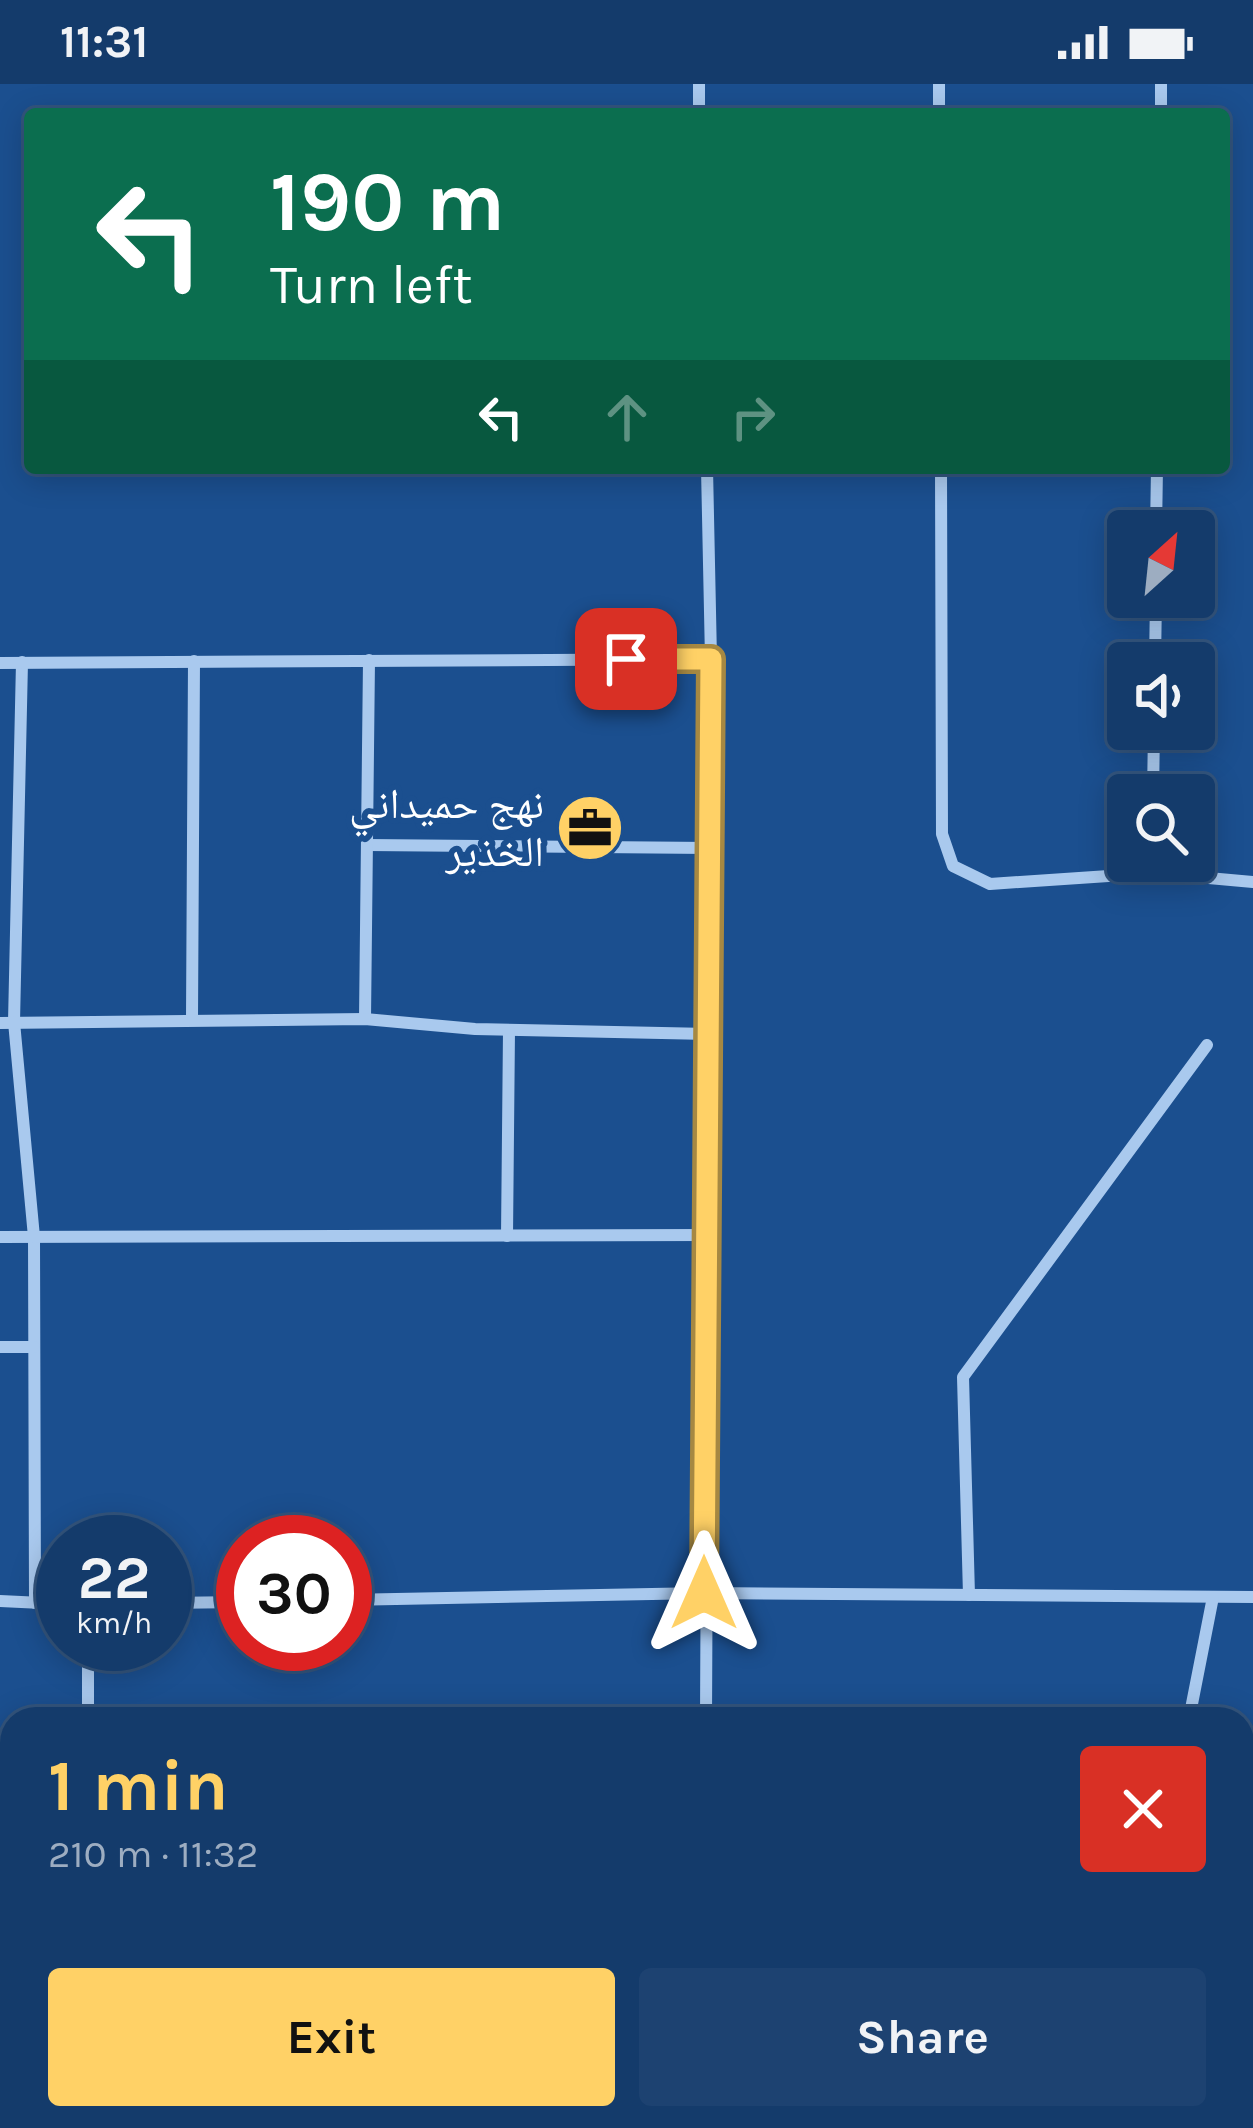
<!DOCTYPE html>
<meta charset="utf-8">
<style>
:root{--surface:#143b6b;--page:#1d4271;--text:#f1f3f6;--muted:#9dadc1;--line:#33557e;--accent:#ffd166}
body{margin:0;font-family:Karla,"Noto Naskh Arabic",sans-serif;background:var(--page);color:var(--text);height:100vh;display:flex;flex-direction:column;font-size:45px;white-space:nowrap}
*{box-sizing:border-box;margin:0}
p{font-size:39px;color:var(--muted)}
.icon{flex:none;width:66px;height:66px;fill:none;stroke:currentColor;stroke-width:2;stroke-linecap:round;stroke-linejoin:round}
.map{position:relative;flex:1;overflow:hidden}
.sheet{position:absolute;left:0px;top:1623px;width:1254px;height:423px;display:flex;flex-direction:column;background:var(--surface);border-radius:36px 36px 0 0;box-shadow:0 6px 30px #0003,0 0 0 3px var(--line)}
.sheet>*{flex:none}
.banner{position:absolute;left:24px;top:24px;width:1206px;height:366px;border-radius:12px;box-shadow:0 6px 30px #0003,0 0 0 3px var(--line);background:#0b6e4f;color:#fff;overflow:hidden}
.needle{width:78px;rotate:27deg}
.controls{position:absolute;left:1107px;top:426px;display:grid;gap:24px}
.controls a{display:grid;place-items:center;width:108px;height:108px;border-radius:12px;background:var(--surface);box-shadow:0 6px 30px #0003,0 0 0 3px var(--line);font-size:60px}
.speed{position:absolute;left:36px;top:1431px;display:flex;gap:24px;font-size:60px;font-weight:700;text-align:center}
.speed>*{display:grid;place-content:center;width:156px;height:156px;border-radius:50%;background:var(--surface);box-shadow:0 6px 30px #0003,0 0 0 3px var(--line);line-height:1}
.speed small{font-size:30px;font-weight:400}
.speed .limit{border:18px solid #d22;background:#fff;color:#111}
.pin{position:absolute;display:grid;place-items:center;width:102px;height:102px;color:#fff;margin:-51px;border-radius:24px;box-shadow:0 6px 18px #0006}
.me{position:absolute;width:132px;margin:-66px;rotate:0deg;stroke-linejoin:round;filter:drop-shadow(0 0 9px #0008)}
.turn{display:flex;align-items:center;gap:42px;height:252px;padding:0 48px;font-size:54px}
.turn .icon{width:156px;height:156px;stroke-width:2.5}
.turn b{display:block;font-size:84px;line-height:102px}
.lanes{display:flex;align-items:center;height:114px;padding:0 48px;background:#0003;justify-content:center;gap:60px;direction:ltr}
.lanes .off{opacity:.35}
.round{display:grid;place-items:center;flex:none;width:126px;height:126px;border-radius:12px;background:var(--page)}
.summary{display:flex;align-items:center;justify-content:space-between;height:204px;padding:0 48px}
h1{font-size:72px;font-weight:700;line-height:90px;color:var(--accent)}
.action{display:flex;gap:24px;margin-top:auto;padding:24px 48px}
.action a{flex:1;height:138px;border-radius:12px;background:var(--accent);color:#111;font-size:48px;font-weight:700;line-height:138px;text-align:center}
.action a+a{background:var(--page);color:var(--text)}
.status{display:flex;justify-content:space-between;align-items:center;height:84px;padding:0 60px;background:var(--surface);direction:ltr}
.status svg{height:33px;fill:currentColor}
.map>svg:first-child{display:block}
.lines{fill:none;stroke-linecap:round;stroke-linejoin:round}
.minor{stroke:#a9c9ee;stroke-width:12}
.route-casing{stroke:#a68842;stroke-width:30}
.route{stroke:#ffd166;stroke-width:21}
.labels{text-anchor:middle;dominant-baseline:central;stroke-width:12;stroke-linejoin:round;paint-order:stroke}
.poi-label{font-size:42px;fill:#fff;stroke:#1b4f8f;text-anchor:end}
</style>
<div class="status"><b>11:31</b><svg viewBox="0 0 49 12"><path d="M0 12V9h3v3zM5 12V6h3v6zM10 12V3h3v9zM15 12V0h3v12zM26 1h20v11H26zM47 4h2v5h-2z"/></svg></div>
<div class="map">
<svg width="1253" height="2044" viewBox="0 0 1253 2044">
<rect width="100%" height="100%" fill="#1b4f8f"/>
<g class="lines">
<!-- minor -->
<g class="minor">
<polyline points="699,0 699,30"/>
<polyline points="939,0 939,30"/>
<polyline points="1161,30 1161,0"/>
<polyline points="941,384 942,750 953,782 990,800 1153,789 1253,798"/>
<polyline points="1156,447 1157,384"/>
<polyline points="22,578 14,938 34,1153 35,1519"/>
<polyline points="0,579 711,575"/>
<polyline points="1155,579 1156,513"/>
<polyline points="1153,711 1154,645"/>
<polyline points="367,761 710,764"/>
<polyline points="365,935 369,576"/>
<polyline points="192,936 194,577"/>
<polyline points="0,939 365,935 475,945 709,950"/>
<polyline points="507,1152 509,946"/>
<polyline points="0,1153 707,1151"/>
<polyline points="0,1263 34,1263"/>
<polyline points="969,1511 963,1293 1207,961"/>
<polyline points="345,1516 704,1509 1253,1513"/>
<polyline points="0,1517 63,1520"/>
<polyline points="165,1519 243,1518"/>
<polyline points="88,1560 88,1635"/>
<polyline points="706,1635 711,575 707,384"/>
<polyline points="1189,1635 1213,1513"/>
<polyline points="0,1738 12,1737"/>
<polyline points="1250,1934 1253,2044"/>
<polyline points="0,1964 12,1964"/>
<polyline points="89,2034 89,2044"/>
<polyline points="707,2044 707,2034"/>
</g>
</g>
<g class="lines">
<defs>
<polyline id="route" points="626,575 711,575 704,1509"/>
</defs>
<!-- route casing -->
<use href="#route" class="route-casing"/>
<!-- route -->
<use href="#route" class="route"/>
</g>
<!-- icons -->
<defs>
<symbol id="office-disc" viewBox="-11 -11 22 22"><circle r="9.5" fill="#ffd166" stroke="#1b4f8f"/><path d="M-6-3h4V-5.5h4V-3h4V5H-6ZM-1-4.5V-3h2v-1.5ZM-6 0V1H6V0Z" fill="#111"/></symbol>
</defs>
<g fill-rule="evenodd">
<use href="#office-disc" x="552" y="706" width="76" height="76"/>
</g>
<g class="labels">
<!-- poi labels -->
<g class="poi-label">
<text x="544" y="720">نهج حميداني<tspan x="544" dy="48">الخذير</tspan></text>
</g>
</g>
</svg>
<div class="controls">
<a><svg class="needle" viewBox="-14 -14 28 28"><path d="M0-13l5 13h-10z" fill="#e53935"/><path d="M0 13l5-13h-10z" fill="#9dadc1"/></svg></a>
<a><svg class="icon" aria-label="sound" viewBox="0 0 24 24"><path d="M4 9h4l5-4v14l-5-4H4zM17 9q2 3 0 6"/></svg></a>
<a><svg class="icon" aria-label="search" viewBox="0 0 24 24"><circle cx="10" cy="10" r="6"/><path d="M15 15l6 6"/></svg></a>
</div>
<div class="speed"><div>22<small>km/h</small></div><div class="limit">30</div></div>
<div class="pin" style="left:626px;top:575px;background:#d93025"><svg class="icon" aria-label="arrive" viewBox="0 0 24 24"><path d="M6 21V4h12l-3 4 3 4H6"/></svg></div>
<svg class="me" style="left:704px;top:1509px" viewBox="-20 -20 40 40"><path d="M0-17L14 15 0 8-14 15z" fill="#ffd166" stroke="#fff" stroke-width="4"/></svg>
<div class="banner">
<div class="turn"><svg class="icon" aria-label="left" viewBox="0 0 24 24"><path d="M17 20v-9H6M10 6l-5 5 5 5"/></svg><div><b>190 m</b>Turn left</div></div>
<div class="lanes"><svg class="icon" aria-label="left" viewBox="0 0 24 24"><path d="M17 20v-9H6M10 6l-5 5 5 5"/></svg><svg class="icon off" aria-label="ahead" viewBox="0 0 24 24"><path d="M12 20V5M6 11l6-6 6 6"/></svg><svg class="icon off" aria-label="right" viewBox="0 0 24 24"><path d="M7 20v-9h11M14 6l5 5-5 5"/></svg></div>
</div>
<section class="sheet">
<div class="summary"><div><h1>1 min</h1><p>210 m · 11:32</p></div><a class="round" style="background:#d93025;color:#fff"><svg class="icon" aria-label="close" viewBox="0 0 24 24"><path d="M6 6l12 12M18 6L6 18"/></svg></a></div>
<div class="action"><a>Exit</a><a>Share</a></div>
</section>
</div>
